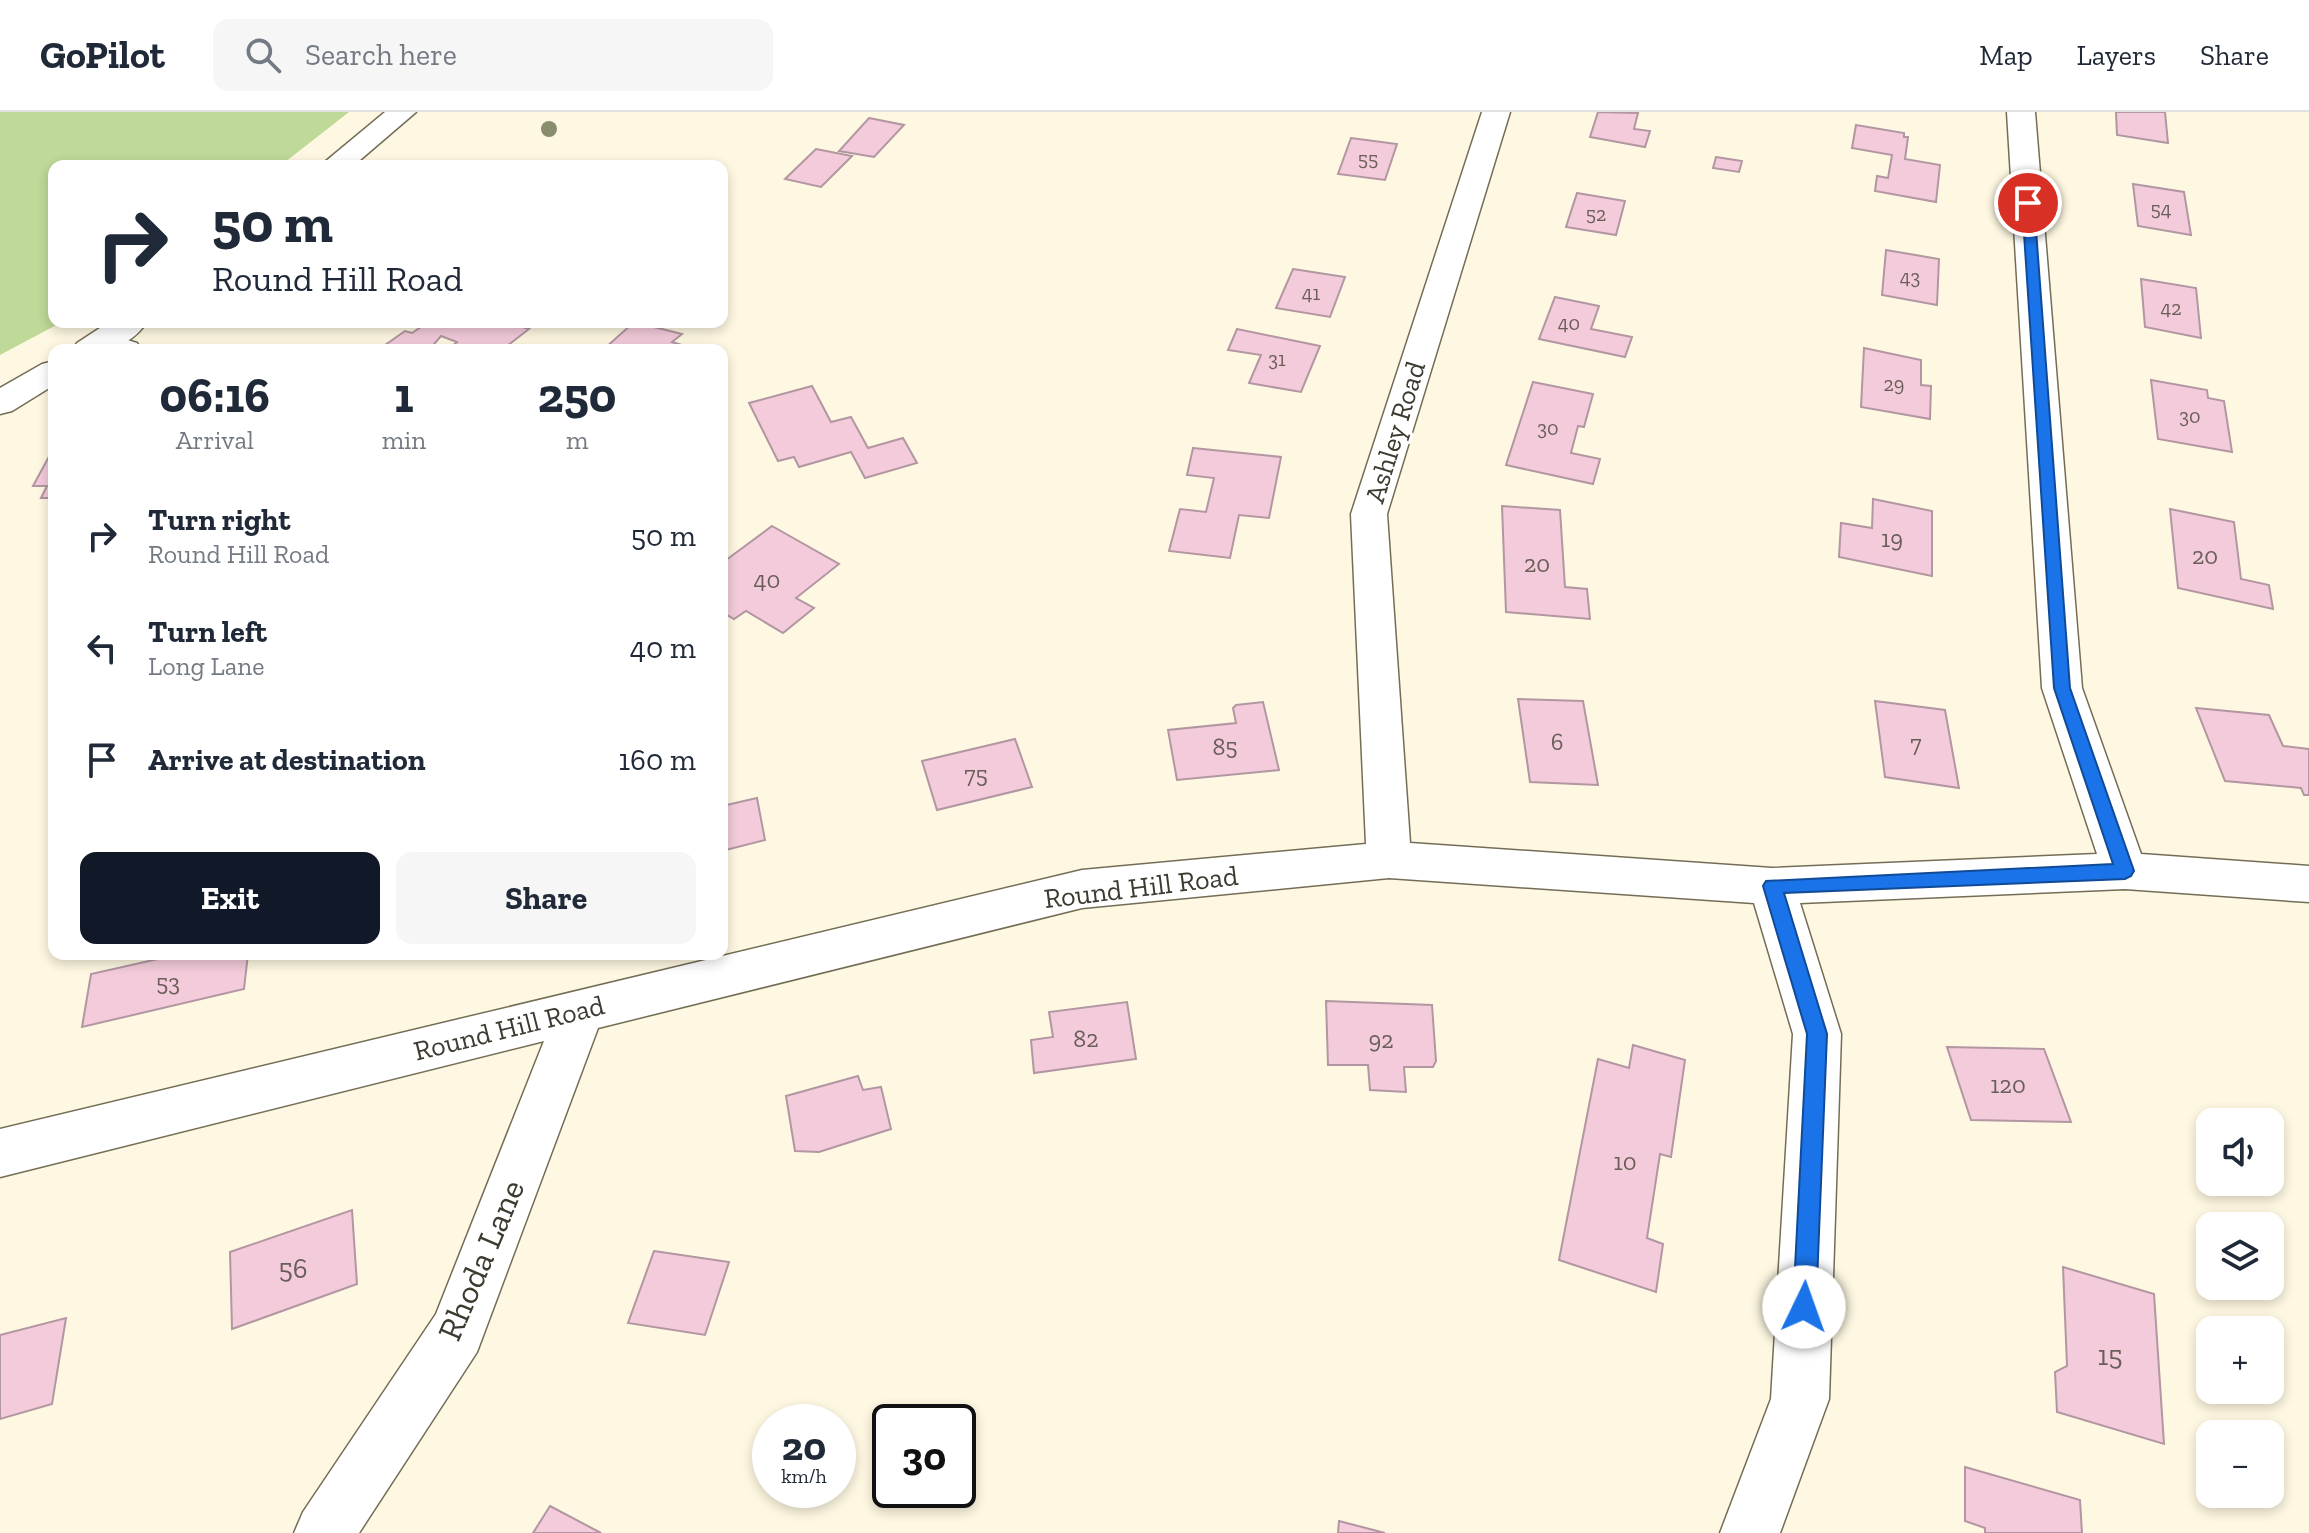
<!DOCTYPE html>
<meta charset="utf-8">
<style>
:root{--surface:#fff;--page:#f6f6f7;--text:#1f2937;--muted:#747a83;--line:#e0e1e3;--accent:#111827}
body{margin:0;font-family:"Zilla Slab",serif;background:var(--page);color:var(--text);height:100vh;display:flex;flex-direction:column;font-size:30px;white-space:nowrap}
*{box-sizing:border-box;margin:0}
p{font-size:26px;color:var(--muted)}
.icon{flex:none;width:44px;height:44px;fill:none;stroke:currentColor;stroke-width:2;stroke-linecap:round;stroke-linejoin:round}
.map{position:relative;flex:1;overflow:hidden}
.details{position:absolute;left:48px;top:232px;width:680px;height:616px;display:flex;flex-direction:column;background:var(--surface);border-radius:16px;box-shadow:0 4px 12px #0003}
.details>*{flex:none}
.hud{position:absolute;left:48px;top:48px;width:680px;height:168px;border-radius:16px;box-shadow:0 4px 12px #0003;background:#fff;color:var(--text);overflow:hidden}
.controls{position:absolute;left:2196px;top:996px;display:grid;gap:16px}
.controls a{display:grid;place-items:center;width:88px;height:88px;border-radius:16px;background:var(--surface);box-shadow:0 4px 12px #0003;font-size:40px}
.speed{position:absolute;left:752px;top:1292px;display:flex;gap:16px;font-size:40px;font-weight:700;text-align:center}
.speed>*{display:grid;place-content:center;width:104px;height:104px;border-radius:50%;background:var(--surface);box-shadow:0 4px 12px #0003;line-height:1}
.speed small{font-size:20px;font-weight:400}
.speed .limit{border:4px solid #111;border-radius:12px;background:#fff;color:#111}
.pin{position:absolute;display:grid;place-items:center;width:68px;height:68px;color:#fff;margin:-34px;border:4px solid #fff;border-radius:50%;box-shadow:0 2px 8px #0007}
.me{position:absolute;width:88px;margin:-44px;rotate:3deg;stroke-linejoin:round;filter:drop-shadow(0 0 6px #0008)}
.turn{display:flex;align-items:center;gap:28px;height:168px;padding:0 32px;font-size:36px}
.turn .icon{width:104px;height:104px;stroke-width:2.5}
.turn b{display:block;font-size:56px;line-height:68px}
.eta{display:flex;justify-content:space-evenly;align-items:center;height:136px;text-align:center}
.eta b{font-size:48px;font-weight:800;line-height:56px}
.button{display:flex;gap:16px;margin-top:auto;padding:16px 32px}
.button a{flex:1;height:92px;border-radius:16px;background:var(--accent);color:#fff;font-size:32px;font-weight:800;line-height:92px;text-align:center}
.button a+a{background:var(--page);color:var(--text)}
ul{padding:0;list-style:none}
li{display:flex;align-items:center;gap:24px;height:112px;padding:0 32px}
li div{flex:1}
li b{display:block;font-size:30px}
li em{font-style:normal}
header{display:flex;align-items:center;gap:48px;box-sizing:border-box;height:112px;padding:0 40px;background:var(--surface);border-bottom:2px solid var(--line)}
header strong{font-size:38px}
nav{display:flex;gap:44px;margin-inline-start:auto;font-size:28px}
.search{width:560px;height:72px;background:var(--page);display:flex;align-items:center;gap:20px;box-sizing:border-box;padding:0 28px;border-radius:16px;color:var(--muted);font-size:30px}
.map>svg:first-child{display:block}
.green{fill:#bed998}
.building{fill:#f3cbda;stroke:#b296a1;stroke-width:2}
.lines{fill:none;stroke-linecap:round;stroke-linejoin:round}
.minor-casing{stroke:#746d56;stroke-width:3}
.secondary-casing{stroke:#746d56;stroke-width:3}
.minor{fill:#fff;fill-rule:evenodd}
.secondary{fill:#fff;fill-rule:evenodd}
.tree{fill:#888d6e}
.route{fill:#1a73e8;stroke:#114b97;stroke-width:2}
.labels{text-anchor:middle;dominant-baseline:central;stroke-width:6;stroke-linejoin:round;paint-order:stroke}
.far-number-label{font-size:20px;fill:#6a5e5a}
.number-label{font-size:24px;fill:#6a5e5a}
.street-label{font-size:28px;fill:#3d3a30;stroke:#fff}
.near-number-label{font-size:28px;fill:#6a5e5a}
.near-street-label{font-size:34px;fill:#3d3a30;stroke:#fff}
</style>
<header>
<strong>GoPilot</strong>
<div class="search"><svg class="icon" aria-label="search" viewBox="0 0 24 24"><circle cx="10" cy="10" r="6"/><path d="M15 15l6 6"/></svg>Search here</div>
<nav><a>Map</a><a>Layers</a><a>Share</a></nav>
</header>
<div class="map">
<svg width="2309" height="1421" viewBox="0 0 2309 1421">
<rect width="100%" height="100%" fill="#fef8e2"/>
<!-- green -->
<polygon class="green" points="0,0 349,0 280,54 54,54 54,210 62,210 0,243"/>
<!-- building -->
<g class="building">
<polygon points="1598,0 1638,1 1634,17 1650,19 1645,35 1590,25"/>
<polygon points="2116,0 2165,0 2168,31 2117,23"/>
<polygon points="869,6 904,13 874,45 839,39"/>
<polygon points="1856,13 1904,21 1904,25 1908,25 1905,47 1940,53 1936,90 1875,79 1877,64 1888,66 1892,43 1852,36"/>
<polygon points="1351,26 1397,32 1385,68 1338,62"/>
<polygon points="816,37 852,44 821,75 785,67"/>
<polygon points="1716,45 1742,49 1739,60 1713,56"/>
<polygon points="2133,72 2184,80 2191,123 2138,114"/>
<polygon points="1577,81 1625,89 1616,123 1566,115"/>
<polygon points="1886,138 1939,147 1937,193 1882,183"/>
<polygon points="1293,157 1345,165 1330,205 1276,196"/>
<polygon points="2141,167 2196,176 2201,226 2145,215"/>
<polygon points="1555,185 1599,194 1591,217 1632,225 1625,245 1539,227"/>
<polygon points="428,210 506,210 529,217 502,238 460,238 451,235 457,230 441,224 429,238 378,238 405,219 412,221"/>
<polygon points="634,210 682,222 672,230 698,238 604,237"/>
<polygon points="1237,217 1320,234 1301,280 1249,271 1261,243 1228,238"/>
<polygon points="1864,236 1921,248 1921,273 1931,274 1930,307 1861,295"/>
<polygon points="2151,268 2207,278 2208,286 2224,289 2232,340 2158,327"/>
<polygon points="1533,270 1593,282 1584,315 1578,314 1571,341 1600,347 1593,372 1506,353"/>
<polygon points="812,274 831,310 851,305 868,336 903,326 917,351 865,366 851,340 799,355 794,345 778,349 749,291"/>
<polygon points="1193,336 1281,345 1269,406 1239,403 1230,446 1169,439 1180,397 1206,400 1214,366 1187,363"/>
<polygon points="52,339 54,386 41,386 47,374 33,374"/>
<polygon points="1873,387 1932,399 1932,464 1839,445 1841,411 1872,416"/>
<polygon points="1502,394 1560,398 1565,475 1587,477 1590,507 1506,500"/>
<polygon points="2170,397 2234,410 2241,467 2269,473 2273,497 2178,476"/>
<polygon points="772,414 839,452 796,486 814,496 783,521 746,499 734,507 722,500 724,455 722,451"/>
<polygon points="1518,587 1583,589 1598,673 1530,670"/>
<polygon points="1875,589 1945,598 1959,676 1885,665"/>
<polygon points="1263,590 1279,658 1177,668 1168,618 1236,611 1233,596 1236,593"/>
<polygon points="2196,596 2269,603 2283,634 2309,637 2309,683 2304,683 2301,676 2225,669"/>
<polygon points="1015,627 1032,675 937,698 922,649"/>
<polygon points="757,686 765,728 722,739 722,694"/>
<polygon points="180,842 248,842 244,877 82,915 91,862"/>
<polygon points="1326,889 1432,893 1436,949 1433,955 1404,955 1406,980 1370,978 1368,953 1328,953"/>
<polygon points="1127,890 1136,947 1034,961 1031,928 1053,925 1049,900"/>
<polygon points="1633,933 1685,948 1671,1045 1660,1042 1647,1126 1663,1132 1656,1180 1559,1148 1598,947 1629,956"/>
<polygon points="1947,935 2044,937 2071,1010 1971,1008"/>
<polygon points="858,964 863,978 881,975 891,1017 819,1040 795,1039 786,984"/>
<polygon points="352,1098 357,1172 232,1217 230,1140"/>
<polygon points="654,1139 729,1150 705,1223 628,1211"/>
<polygon points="2063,1155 2154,1182 2164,1332 2057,1300 2055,1260 2067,1254"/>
<polygon points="66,1206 52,1292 0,1307 0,1223"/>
<polygon points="1965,1355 2080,1388 2082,1421 1985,1421 1985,1416 1965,1409"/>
<polygon points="550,1394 601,1421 533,1421"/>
<polygon points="1339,1409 1385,1421 1338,1421"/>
</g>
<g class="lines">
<defs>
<g id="minor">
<polygon points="1482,0 1510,0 1387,402 1410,731 1772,756 2097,742 2042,576 2007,0 2035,0 2082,576 2141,742 2309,754 2309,790 2125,777 1800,791 1841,922 1829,1287 1780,1421 1720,1421 1771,1287 1793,922 1754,791 1389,766 1082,796 598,916 477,1240 359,1421 294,1421 303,1400 436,1202 544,929 0,1065 0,1017 1082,758 1366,732 1351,402"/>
<polygon points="102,220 137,231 142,238 90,237 85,230 90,223"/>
</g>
<g id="secondary">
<polygon points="385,0 416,0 353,54 320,54"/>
<path d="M109,210H147C127,239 103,238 72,238L77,231Z"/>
<polygon points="54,249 54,273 12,299 0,302 0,276 42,252"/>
</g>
</defs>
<!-- minor casing -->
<use href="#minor" class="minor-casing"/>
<!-- secondary casing -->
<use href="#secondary" class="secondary-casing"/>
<!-- minor -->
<use href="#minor" class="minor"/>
<!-- secondary -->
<use href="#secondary" class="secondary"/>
</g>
<!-- trees -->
<circle class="tree" cx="549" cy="17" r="8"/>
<!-- route -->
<polygon class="route" points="2028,87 2034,91 2070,576 2134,759 2131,764 2125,767 1784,781 1827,922 1816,1195 1812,1203 1804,1207 1796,1203 1793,1195 1807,922 1763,774 1766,769 2113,752 2054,576 2022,91"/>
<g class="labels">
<!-- far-number labels -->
<g class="far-number-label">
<text x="1368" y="47">55</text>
<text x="2161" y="97">54</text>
<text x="1596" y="102">52</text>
<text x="1910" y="165">43</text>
<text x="1311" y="181">41</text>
<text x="2171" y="196">42</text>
<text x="1569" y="211">40</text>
<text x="1277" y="247">31</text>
<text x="1894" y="272">29</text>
<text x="2190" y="304">30</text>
<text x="1548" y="316">30</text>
</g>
<!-- number labels -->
<g class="number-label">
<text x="1892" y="426">19</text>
<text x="2205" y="443">20</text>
<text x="1537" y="451">20</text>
<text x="767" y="467">40</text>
<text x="1557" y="629">6</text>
<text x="1916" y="631">7</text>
<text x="1225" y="634">85</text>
<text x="976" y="662">75</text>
<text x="168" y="870">53</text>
<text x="1086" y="926">82</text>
<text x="1381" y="927">92</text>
<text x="2008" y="972">120</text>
<text x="1625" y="1049">10</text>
</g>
<!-- street labels -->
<g class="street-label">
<text transform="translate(1395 320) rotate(-73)">Ashley Road</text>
<text transform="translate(1141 775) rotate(-7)">Round Hill Road</text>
<text transform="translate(509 916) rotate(-14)">Round Hill Road</text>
</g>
<!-- near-number labels -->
<g class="near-number-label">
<text x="293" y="1156">56</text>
<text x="2110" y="1243">15</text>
</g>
<!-- near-street labels -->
<g class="near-street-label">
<text transform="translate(481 1148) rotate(-67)">Rhoda Lane</text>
</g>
</g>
</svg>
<div class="controls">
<a><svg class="icon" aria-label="sound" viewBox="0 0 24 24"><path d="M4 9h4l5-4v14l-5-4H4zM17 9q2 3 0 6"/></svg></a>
<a><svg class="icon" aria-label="layers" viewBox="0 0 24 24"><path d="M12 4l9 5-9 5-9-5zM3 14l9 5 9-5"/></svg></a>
<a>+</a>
<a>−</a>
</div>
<div class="speed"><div>20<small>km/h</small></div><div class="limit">30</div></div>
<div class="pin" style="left:2028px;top:91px;background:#d93025"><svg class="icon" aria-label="arrive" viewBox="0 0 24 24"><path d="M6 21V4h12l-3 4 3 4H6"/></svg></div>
<svg class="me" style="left:1804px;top:1195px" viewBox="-20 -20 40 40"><circle r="19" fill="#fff"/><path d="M0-13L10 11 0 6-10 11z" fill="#1a73e8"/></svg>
<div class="hud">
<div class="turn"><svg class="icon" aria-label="right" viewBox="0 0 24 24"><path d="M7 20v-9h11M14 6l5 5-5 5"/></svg><div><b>50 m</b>Round Hill Road</div></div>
</div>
<section class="details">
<div class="eta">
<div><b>06:16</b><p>Arrival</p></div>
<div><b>1</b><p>min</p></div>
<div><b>250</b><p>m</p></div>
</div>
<ul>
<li><svg class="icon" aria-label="right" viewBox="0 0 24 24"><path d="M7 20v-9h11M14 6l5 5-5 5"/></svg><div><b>Turn right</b><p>Round Hill Road</p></div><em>50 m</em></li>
<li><svg class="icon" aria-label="left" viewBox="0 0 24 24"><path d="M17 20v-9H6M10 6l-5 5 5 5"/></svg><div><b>Turn left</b><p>Long Lane</p></div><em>40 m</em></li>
<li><svg class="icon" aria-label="arrive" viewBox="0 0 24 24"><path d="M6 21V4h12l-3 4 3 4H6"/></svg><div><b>Arrive at destination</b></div><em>160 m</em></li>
</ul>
<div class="button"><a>Exit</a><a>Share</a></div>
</section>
</div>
